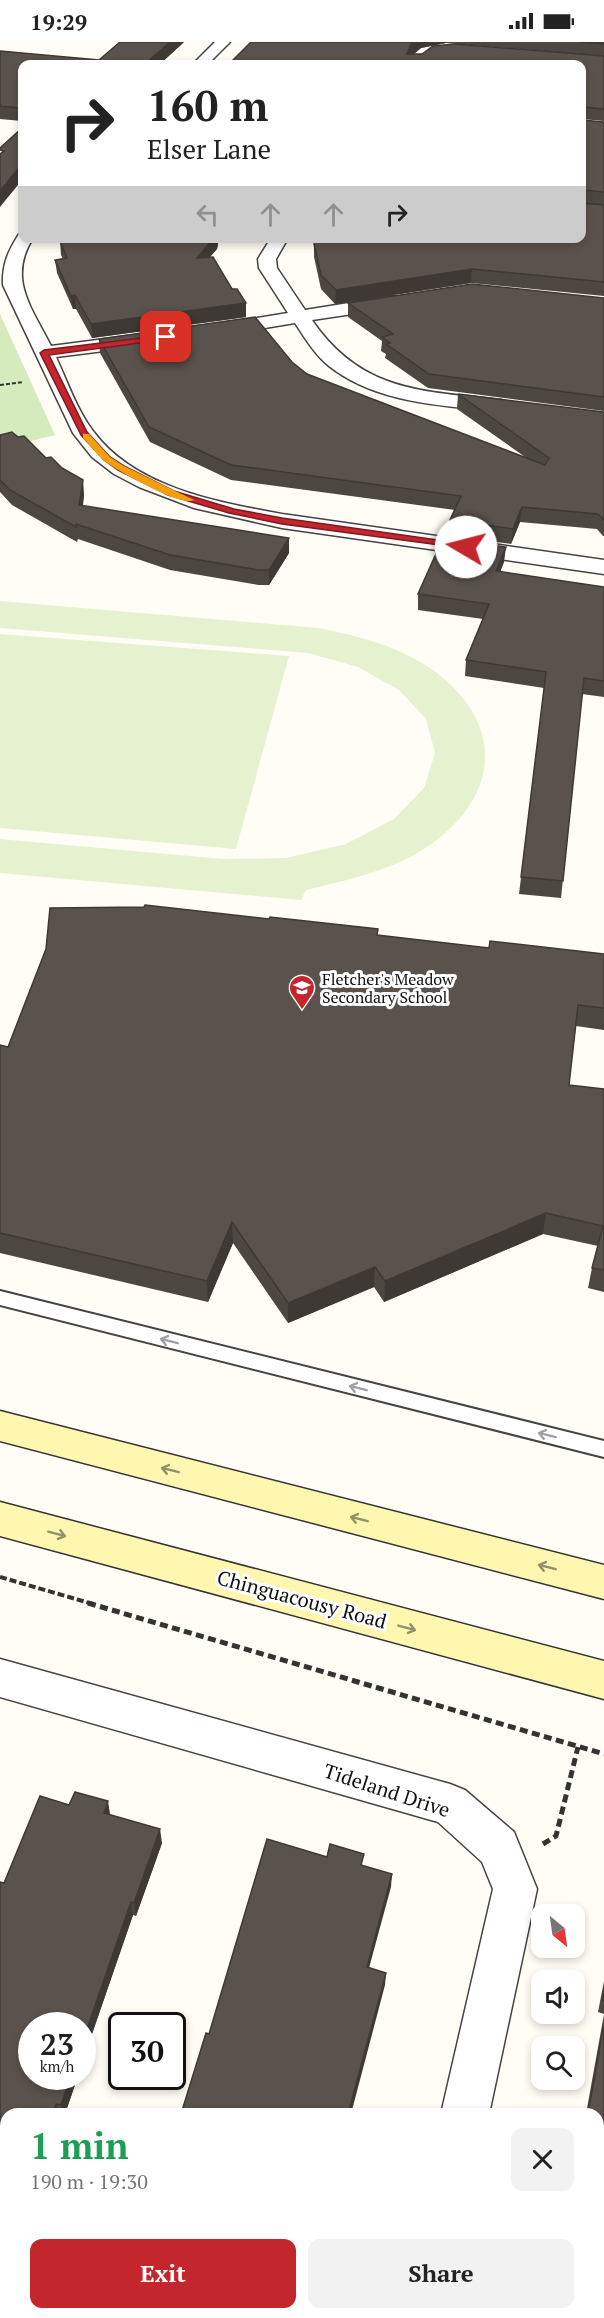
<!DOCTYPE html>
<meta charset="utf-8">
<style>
:root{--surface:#fff;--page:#f2f2f2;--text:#222;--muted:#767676;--accent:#c4262e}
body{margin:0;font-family:"PT Serif",serif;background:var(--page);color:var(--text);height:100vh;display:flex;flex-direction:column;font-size:22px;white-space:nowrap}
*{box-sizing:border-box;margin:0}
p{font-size:20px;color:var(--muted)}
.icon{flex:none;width:33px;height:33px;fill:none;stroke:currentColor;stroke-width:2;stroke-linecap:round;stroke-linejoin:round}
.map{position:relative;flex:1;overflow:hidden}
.details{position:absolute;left:0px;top:2066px;width:604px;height:212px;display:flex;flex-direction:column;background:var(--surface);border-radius:18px 18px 0 0;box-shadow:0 3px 9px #0003}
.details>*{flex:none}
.hud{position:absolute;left:18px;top:18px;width:568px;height:183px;border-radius:12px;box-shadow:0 3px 9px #0003;background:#fff;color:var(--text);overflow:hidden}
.needle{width:39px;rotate:151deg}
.fabs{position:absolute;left:531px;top:1862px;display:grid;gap:12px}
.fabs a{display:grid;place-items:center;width:54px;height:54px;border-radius:12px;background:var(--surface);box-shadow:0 3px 9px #0003;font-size:30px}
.speed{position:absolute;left:18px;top:1970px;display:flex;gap:12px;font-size:30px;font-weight:700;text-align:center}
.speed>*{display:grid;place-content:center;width:78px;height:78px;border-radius:50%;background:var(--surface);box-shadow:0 3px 9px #0003;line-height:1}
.speed small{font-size:15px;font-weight:400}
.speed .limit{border:3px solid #111;border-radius:9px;background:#fff;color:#111}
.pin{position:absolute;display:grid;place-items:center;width:51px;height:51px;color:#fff;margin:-26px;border-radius:12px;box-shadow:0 3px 9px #0006}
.me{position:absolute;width:66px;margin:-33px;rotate:278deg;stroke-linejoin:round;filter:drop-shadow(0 0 4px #0008)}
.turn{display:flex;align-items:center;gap:21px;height:126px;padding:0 30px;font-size:27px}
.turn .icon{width:78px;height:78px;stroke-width:2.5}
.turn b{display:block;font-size:42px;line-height:51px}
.lanes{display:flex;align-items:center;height:57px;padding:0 30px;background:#0003;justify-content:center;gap:30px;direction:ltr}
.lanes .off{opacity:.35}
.round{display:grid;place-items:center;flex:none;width:63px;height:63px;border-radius:12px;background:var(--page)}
.summary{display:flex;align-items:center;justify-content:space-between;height:102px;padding:0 30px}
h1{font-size:36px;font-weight:800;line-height:45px;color:#1e9e55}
.primary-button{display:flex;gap:12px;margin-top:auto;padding:12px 30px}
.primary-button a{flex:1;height:69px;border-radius:12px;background:var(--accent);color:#fff;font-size:24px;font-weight:800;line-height:69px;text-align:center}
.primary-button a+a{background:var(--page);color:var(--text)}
.status{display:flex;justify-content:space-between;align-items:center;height:42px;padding:0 30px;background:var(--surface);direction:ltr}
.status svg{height:16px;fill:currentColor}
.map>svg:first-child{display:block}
.green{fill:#d5ebbd}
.pitch{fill:#e6f2cf}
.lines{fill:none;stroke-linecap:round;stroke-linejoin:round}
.lane-casing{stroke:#444;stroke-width:4}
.street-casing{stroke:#444;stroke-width:3}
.secondary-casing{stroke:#333;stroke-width:3}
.path-far2{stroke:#333;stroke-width:2;stroke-dasharray:4 2;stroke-linecap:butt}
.path-far1{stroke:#333;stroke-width:4;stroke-dasharray:7 3;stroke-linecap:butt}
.path{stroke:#333;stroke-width:5;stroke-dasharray:8 4.5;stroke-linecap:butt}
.lane{fill:#fff;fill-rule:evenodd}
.street{fill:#fff;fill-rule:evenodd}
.secondary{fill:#fff6b0;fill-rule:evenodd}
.wall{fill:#4d4742}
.shaded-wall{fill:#3f3936}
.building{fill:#5a524d;stroke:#3f3936;stroke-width:1.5}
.oneway{stroke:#a0a0a0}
.oneway2{stroke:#948f68}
.route{fill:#c4262e;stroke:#7f191e;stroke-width:1.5}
.slow{fill:#f59e0b}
.labels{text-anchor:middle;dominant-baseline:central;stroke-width:6;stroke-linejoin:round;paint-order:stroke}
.poi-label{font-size:16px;fill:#111;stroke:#fff;text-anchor:start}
.near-street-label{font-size:20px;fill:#111;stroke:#fff}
</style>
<div class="status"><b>19:29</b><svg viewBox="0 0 49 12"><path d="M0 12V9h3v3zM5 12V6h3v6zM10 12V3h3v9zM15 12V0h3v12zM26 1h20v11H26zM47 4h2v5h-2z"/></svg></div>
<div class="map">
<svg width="604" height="2276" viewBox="0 0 604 2276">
<rect width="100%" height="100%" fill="#fffdf5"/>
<!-- green -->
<polygon class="green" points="0,272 55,393 0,407"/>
<!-- pitch -->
<g class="pitch">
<path d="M0,559L318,586C359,594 403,605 437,631C514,691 493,768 414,813C381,831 343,839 306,848L301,858L0,831V797L223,817L286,816L346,802L394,777L424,746L435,711L426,677L399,648L358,625L308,611L0,586Z"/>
<polygon points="0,592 289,614 236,807 0,786"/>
</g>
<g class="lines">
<defs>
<polygon id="lane" points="0,1249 604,1399 604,1415 0,1263"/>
<g id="street">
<polygon points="215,0 230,0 208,22 193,22"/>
<path d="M22,191V196H33C7,237 32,266 51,304L144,292L151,294L154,298L151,302L144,304L56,315C67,339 77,368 93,389C135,446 217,460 282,472L604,518V532L282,486L194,466L139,445L114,432L92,415L73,391L3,243C2,223 8,209 19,192Z"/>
<path d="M271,196H288L276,217L277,226L305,268L393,254L400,256L402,260L400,264L393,266L312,278C361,350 422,349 501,358L508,360L511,364L508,368L501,370C443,363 377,362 329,324C315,313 305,296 295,281L216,294L209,292L207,288L209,284L288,271L259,226L258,217Z"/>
<polygon points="0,1617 450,1742 465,1748 514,1790 537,1847 489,2072 441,2072 493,1847 482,1820 438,1780 0,1655"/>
<rect x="398" y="2271" width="52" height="5"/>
</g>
<g id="secondary">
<polygon points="0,1369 604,1523 604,1557 0,1399"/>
<polygon points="0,1460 604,1619 604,1657 0,1494"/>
</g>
</defs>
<!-- lane casing -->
<use href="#lane" class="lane-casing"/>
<!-- street casing -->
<use href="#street" class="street-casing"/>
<!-- secondary casing -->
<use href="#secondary" class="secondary-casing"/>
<!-- path-far2 -->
<polyline class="path-far2" points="0,343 23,340"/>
<!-- path-far1 -->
<polyline class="path-far1" points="0,1535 93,1562"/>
<!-- path -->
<g class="path">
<polyline points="88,1561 604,1712"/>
<polyline points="543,1802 556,1794 578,1705"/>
</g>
<!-- lane -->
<use href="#lane" class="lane"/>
<!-- street -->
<use href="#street" class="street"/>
<!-- secondary -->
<use href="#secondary" class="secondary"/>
</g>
<!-- wall -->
<g class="wall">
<polygon points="184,0 160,22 22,22 22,79 0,77 0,9 99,18"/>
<polygon points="251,0 604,0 604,14 446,1 421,6 414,12 604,14 604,79 582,77 229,22"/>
<polygon points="582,78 604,80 604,254 471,241 335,262 321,247 314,215 314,202"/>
<polygon points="62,196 219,196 217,207 210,215 246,275 92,296 76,267 73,267 57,231 55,218 63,217 61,213 60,199"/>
<polygon points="604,256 604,369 428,346 385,316 386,312 381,309 382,299 348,275 348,261"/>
<polygon points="99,297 292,320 307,332 528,417 457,367 458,352 604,370 604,494 603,494 597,487 520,480 511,502 450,494 450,478 455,468 231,438 150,400 100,311"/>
<polygon points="0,393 18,395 84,452 83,464 289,511 269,543 259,543 170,528 78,497 77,500 12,463 0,450"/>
<polygon points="504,520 500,530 604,545 604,655 582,652 561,856 519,852 544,646 465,634 466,618 483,577 418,568 418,552"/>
<polygon points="378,893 489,906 604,912 604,988 576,984 569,1043 604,1047 604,1250 588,1246 592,1226 598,1204 543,1192 384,1260 374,1245 288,1281 233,1201 208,1260 0,1211 0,1003 8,1005"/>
<polygon points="110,1773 162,1801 136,1874 133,1873 82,2021 82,1983 32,2034 78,2034 65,2072 6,2072 1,2221 6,2231 6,2237 0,2259 0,1840 4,1841"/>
<polygon points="604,1939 604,2276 559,2276 560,2271 598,2271 598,2072 586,2072 604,1972 598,1970"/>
</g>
<!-- shaded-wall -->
<g class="shaded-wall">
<polygon points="170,0 184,0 160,22 145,22"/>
<polygon points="414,0 446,0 446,1 421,6 411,14 407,12 411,2"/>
<polygon points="22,122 22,138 0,165 0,149"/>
<polygon points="214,196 219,196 217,207 197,229 197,216"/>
<polygon points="472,227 471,241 335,262 336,248"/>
<polygon points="75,253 76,267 73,267 71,254"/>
<polygon points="246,261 246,275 92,296 91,282"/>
<polygon points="83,438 84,452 81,478 79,463"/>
<polygon points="522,465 520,480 511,502 513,487"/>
<polygon points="289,496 289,511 269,543 269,528"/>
<polygon points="506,505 504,520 494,544 496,529"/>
<polygon points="546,1171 543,1192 384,1260 385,1239"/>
<polygon points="232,1180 233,1201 208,1260 207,1239"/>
<polygon points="375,1225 374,1245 288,1281 288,1261"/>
<polygon points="108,1759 110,1772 106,1785 104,1771"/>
<polygon points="160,1787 162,1801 136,1874 134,1861"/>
<polygon points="392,1832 391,1845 366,1937 367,1925"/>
<polygon points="131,1860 133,1873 82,2021 82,2001"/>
<polygon points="386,1931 385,1943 351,2072 348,2072"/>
<polygon points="71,2034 78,2034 65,2072 63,2072 61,2063"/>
<polygon points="56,2062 59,2072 52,2072"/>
<polygon points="6,2175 6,2200 0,2224 0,2198"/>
<polygon points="3,2224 6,2231 6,2237 0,2259 0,2234"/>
</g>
<!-- building -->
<g class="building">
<polygon points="120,0 170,0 145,22 22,22 22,66 0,64 0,9 99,18"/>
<polygon points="251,0 414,0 411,2 407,12 422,12 433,4 455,2 604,14 604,67 582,65 582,22 229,22"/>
<polygon points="580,0 604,0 604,2"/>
<polygon points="582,78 604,80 604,150 582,148"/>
<polygon points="22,86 22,122 0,149 0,112 4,109 0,108 0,106"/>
<polygon points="582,161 604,163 604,240 472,227 336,248 321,233 314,202 316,196 582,196"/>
<polygon points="62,196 214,196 197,216 213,215 232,247 237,247 246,261 91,282 75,253 71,254 55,218 67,216 60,199"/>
<polygon points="472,242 604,256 604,355 429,332 386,302 390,301 382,295 393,292 348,261"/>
<polygon points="255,275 292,320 307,332 545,423 549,416 458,352 604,370 604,478 598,472 522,465 513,487 450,478 461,454 231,423 149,385 99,297"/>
<polygon points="12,390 18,395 24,394 46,416 51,415 62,426 83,438 79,463 289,496 269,528 259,528 170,513 76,482 76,485 10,448 0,438 0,393"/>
<polygon points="443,496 506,505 496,529 604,545 604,639 584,636 563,839 521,835 546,630 466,618 489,562 418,552"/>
<polygon points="145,863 269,877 270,875 378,887 377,893 489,906 490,899 604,912 604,966 578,963 569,1043 604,1047 604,1228 592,1226 603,1184 546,1171 385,1239 375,1225 288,1261 232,1180 207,1239 0,1191 0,1003 8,1005 46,907 50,866 144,865"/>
<polygon points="75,1750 108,1759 104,1771 160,1787 134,1861 131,1860 82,2001 82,1983 32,1983 32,2034 71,2034 61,2063 56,2062 52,2072 6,2072 6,2175 0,2198 0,1840 4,1841 40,1754 69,1763"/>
<polygon points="267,1797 327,1815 330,1802 364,1812 361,1823 392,1832 367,1925 386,1931 348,2072 181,2072 206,1991 209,1992"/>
<polygon points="604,1947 604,1958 602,1958"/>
<polygon points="604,1981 604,2276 561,2276 562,2271 598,2271 598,2072 588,2072"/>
<polygon points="0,2220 3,2224 0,2234"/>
<polygon points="128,2271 273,2271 273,2276 127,2276"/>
</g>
<!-- one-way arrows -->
<defs><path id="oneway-shaft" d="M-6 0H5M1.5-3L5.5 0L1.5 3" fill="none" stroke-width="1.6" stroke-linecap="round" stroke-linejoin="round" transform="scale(1.5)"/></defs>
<g class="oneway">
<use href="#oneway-shaft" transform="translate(169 1299) rotate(-166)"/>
<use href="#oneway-shaft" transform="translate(358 1346) rotate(-166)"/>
<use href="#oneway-shaft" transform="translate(547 1393) rotate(-166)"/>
</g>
<g class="oneway2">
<use href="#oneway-shaft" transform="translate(170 1428) rotate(-166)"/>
<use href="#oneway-shaft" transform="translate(359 1477) rotate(-166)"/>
<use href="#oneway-shaft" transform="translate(57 1492) rotate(15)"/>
<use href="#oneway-shaft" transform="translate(547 1525) rotate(-166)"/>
<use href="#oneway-shaft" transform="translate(407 1586) rotate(15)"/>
</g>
<!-- route -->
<polygon class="route" points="166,293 169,293 169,297 49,313 87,390 110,415 124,424 174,449 234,467 282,476 466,502 469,503 469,507 282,482 229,471 168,453 118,428 104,418 81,393 40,311 44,308"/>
<!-- slow -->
<path class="slow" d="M83,392H89L110,415L124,424L194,458C183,466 118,429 106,420C97,413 90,403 83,396Z"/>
<!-- icons -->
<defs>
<symbol id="school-pin" viewBox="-11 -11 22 30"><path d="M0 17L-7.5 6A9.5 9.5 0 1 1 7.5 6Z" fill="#c4262e" stroke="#fff"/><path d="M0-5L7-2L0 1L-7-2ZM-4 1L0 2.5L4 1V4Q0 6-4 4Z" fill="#fff"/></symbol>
</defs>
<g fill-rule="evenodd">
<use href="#school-pin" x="287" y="931" width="30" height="40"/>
</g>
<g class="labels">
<!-- poi labels -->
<g class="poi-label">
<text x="322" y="937">Fletcher's Meadow<tspan x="322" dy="18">Secondary School</tspan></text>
</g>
<!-- near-street labels -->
<g class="near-street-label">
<text transform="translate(302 1557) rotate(15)">Chinguacousy Road</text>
<text transform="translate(387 1748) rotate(18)">Tideland Drive</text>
</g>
</g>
</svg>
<div class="fabs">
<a><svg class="needle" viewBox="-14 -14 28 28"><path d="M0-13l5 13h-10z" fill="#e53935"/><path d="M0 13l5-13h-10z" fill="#767676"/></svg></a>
<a><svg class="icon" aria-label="sound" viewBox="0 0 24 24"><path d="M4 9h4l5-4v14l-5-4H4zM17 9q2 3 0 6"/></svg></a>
<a><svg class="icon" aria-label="search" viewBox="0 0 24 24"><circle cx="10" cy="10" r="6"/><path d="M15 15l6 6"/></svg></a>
</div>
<div class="speed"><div>23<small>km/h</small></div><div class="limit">30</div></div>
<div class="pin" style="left:166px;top:295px;background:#d93025"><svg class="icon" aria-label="arrive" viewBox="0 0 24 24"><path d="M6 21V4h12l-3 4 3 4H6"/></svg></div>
<svg class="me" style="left:466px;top:505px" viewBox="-20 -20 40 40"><circle r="19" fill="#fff"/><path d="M0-13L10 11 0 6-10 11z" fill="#c4262e"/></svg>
<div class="hud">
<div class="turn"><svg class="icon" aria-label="right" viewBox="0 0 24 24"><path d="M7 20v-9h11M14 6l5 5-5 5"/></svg><div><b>160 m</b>Elser Lane</div></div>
<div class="lanes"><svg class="icon off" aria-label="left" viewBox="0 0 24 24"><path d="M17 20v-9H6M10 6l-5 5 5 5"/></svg><svg class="icon off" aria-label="ahead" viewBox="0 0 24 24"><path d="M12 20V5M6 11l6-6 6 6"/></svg><svg class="icon off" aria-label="ahead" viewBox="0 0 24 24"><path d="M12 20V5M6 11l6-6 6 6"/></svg><svg class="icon" aria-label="right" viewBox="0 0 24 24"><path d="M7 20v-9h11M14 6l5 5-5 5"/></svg></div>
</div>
<section class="details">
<div class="summary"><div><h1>1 min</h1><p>190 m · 19:30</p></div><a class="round"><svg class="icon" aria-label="close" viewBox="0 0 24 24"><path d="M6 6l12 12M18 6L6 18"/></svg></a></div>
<div class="primary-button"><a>Exit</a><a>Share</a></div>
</section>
</div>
